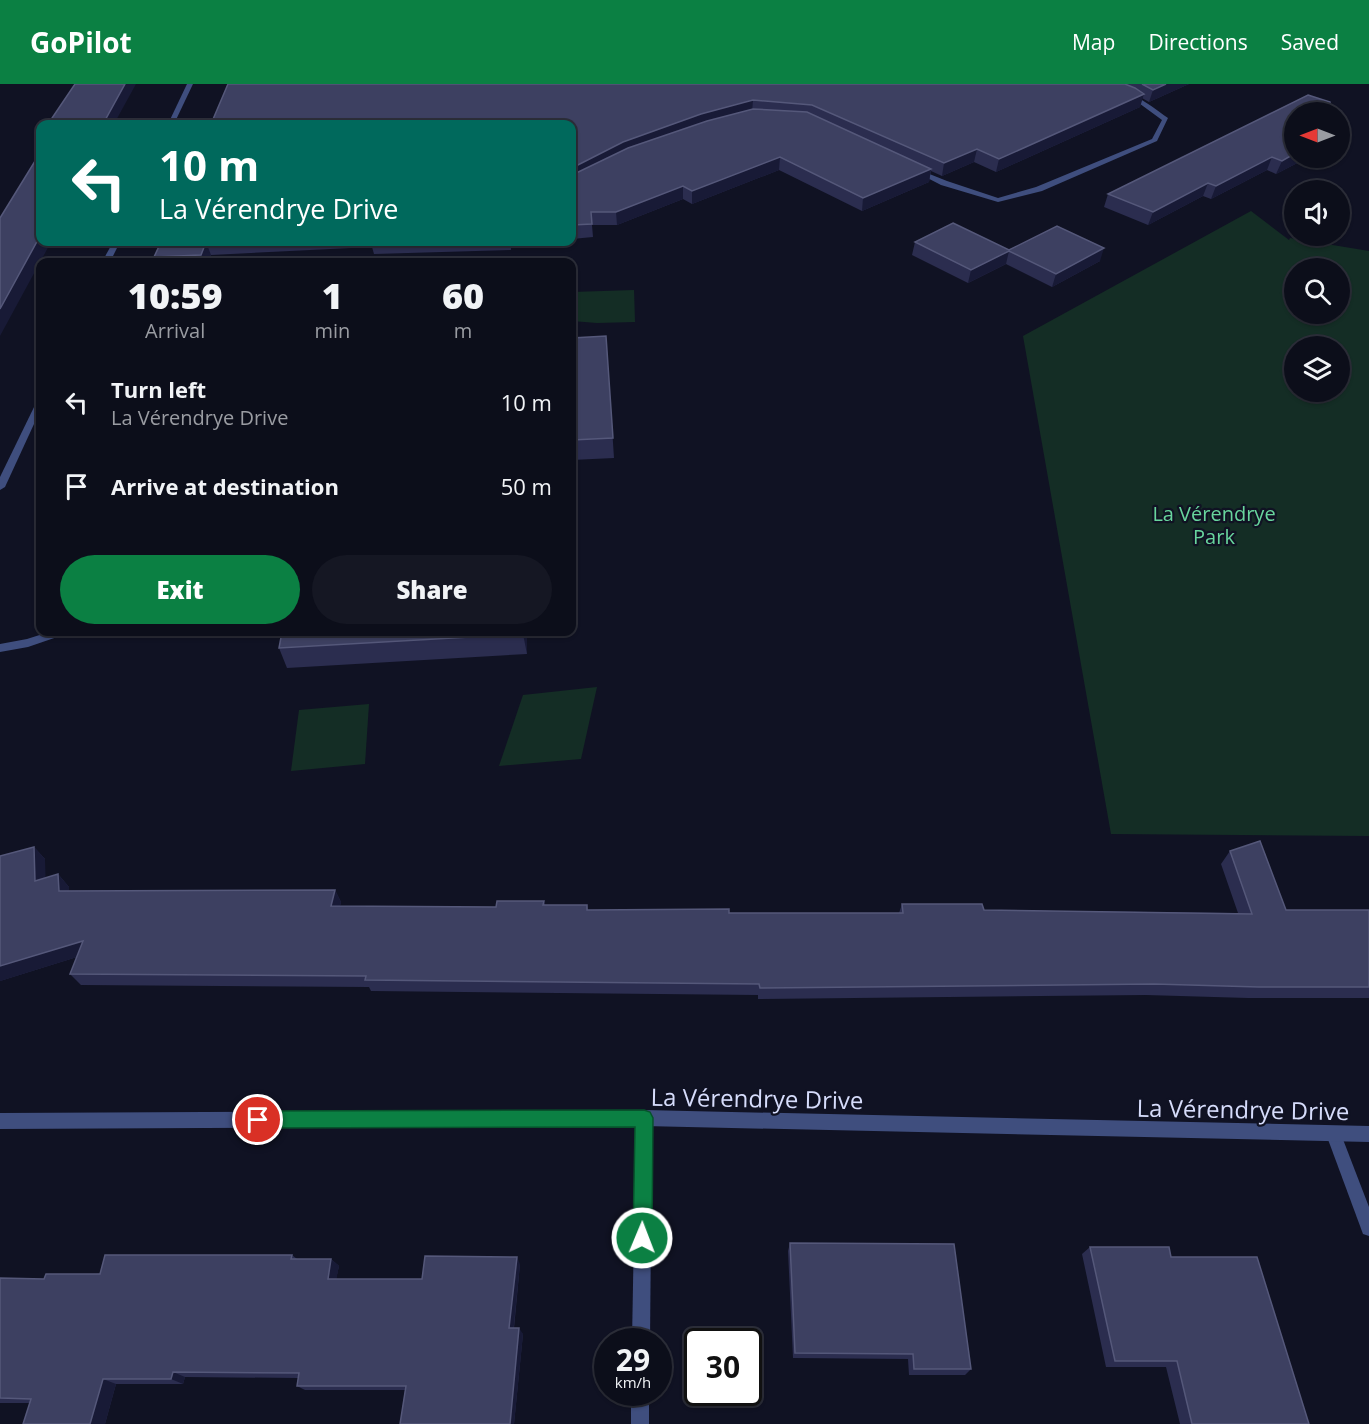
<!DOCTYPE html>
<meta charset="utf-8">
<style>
:root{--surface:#0c0e1a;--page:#151723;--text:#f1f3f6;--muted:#9a9ca2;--line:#2c2e39;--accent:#0b8043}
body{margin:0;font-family:"Open Sans",sans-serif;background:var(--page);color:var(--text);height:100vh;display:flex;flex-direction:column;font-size:22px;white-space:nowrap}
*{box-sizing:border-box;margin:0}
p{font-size:20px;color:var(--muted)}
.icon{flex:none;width:33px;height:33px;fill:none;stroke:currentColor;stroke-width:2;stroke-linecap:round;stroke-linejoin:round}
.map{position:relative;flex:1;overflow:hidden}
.sheet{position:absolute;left:36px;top:174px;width:540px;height:378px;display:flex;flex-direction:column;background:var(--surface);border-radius:12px;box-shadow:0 2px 4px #0004,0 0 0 2px var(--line)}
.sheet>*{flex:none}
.banner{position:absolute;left:36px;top:36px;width:540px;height:126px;border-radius:12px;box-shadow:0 2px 4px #0004,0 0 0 2px var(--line);background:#00695c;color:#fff;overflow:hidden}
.needle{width:39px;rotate:270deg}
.controls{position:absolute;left:1284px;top:18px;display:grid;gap:12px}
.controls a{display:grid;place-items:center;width:66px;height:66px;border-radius:50%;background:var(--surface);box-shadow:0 2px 4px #0004,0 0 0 2px var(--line);font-size:30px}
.speed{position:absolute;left:594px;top:1244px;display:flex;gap:12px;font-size:30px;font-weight:700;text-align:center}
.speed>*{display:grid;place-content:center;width:78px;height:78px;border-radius:50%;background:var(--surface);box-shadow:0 2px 4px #0004,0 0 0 2px var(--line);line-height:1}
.speed small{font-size:15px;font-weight:400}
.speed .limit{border:3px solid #111;border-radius:9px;background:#fff;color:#111}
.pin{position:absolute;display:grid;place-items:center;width:51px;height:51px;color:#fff;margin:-26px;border:3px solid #fff;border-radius:50%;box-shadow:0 2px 6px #0007}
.me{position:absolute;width:66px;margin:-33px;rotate:1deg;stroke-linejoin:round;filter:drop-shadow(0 0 4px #0008)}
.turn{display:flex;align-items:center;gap:21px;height:126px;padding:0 24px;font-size:27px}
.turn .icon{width:78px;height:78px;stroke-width:2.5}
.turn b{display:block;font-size:42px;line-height:51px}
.eta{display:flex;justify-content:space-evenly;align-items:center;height:102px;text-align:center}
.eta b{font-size:36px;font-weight:800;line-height:42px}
.primary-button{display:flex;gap:12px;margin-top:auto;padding:12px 24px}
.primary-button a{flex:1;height:69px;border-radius:36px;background:var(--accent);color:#fff;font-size:24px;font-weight:800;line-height:69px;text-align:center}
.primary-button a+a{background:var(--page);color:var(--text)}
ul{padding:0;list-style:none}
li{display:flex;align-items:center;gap:18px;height:84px;padding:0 24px}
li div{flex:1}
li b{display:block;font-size:22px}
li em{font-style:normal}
header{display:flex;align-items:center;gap:36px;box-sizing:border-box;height:84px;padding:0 30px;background:var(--accent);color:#fff}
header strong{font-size:28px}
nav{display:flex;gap:33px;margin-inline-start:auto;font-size:21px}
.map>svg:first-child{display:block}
.green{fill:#142d25;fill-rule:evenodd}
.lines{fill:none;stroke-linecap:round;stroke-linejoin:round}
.service{fill:#3f4e7e;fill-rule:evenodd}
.minor{fill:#3f4e7e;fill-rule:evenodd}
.tertiary{fill:#3f4e7e;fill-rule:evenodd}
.wall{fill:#2b2d4f}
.shaded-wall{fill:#181a36}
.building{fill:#3d4061;stroke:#55587a;stroke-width:1.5}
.route{fill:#0b8043;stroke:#07532c;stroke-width:1.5}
.labels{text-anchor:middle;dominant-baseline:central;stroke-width:4.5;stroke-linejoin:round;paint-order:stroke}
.park-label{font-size:20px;fill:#68d59d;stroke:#101223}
.near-street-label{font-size:24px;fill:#d6dcfb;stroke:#101223}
</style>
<header>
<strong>GoPilot</strong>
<nav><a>Map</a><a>Directions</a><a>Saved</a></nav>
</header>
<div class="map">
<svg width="1369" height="1340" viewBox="0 0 1369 1340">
<rect width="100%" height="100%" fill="#101223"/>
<!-- green -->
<g class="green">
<path d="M1251,127L1289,156L1290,154L1369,167V752L1111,750L1023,252ZM1340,184V230H1294V184ZM1340,262V308H1294V262Z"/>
<polygon points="634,206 635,238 597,239 572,237 572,208"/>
<polygon points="597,603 581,675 499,682 523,611"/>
<polygon points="369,620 365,680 291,687 299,626"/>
</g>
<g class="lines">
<!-- service -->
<polygon class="service" points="49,548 64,548 63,551 28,563 0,568 0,560 27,555"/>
<!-- minor -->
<g class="minor">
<polygon points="187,0 193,0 174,40 168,40"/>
<path d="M1096,0C1123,0 1147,19 1168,34L1157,57L1042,107L998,118L941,101L912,86L917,85L947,97L998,114L1036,103L1152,55L1162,36L1132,14Z"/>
<polygon points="113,158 120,158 110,178 102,178"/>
<polygon points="40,316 40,327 5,403 0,406 0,393 36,319"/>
<polygon points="644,1026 649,1029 652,1034 650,1257 632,1257 636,1034 639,1029"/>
<polygon points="1334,1042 1339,1045 1369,1123 1369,1152 1363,1150 1326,1050 1329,1045"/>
<rect x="631" y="1308" width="18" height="32"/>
</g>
<!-- tertiary -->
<polygon class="tertiary" points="644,1026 1369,1042 1369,1058 644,1042 0,1045 0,1029"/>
</g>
<!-- wall -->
<g class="wall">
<polygon points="228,0 1189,0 1149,18 1142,14 1140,23 996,88 974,78 942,92 931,87 929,98 862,127 779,86 692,120 683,115 617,141 592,141 593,153 572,155 572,40"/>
<polygon points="1308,11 1294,74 1307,74 1276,90 1267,86 1211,115 1203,112 1148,141 1104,123 1108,110"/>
<polygon points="161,158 533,158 511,159 511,166 374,170 372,163 211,171 208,178 156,178 154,173"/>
<polygon points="915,158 1009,166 1100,177 1052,203 1006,180 968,199 912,171"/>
<polygon points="606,252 614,374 572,376 573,433 572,433 572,254"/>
<polygon points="282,548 527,548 527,570 287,584 279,564"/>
<polygon points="34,763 45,775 45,794 58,790 69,803 69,807 335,806 341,818 340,822 496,823 544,817 545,821 587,821 588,826 729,829 899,829 902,820 984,826 1238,829 1221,780 1230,767 1286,826 1369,826 1369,914 1248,914 1146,911 758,915 758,911 371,907 369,903 81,901 70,890 77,873 0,897"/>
<polygon points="790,1159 971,1285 965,1291 909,1291 908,1275 793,1274 788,1167"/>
<polygon points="1090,1163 1171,1173 1309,1340 1180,1340 1166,1283 1106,1283 1082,1170"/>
<polygon points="292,1171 297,1175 331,1175 339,1182 336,1195 422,1195 520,1180 514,1244 523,1250 514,1340 400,1340 405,1306 305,1306 297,1302 298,1294 185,1293 183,1300 116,1300 105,1340 23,1340 30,1319 0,1319 0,1194 44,1195"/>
</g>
<!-- shaded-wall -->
<g class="shaded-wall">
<polygon points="125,0 136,0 114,40 103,40"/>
<polygon points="1166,0 1189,0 1149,18 1153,6"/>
<polygon points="1144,10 1140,23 996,88 999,75"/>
<polygon points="753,16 752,29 572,97 572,84 623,58 701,30"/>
<polygon points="977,65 974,78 942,92 944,79"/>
<polygon points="1294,70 1294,74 1307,74 1276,90 1282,77"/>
<polygon points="780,73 779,86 692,120 692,107"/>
<polygon points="1272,73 1267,86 1211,115 1216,102"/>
<polygon points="931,85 929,98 862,127 863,114"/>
<polygon points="1208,99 1203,112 1148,141 1153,128"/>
<polygon points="683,102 683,115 617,141 616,128"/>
<polygon points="40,152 40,158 51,158 0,252 0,225"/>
<polygon points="206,158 211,171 208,178 204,178 201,171"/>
<polygon points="1104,164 1100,177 1052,203 1056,190"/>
<polygon points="1009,167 1006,180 968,199 971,186"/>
<polygon points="523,548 527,548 527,570 523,550"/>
<polygon points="34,763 45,775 46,809 35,797"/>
<polygon points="58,790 69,803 69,819 59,807"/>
<polygon points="335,806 341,818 337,834 331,822"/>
<polygon points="83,857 93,868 0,897 0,882"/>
<polygon points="517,1173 520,1180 513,1250 509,1244"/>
<polygon points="331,1175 339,1182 335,1202 328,1195"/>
<polygon points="519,1244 523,1250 514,1340 510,1340"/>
<polygon points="173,1288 185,1293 183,1300 171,1295"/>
<polygon points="103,1295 116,1300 105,1340 90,1340"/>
</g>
<!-- building -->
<g class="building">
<polygon points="75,0 125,0 103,40 48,40"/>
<polygon points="228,0 1125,0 1135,4 1144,10 999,75 977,65 944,79 812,21 753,16 701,30 623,58 572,84 572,40 211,40"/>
<polygon points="1142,0 1166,0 1153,6"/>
<polygon points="1308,11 1330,18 1330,28 1294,28 1294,70 1282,77 1272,73 1216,102 1208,99 1153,128 1108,110"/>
<polygon points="753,25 807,28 931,85 863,114 780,73 692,107 683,102 616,128 591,128 592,140 572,141 572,91 628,64 707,37"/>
<polygon points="40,69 40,152 0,225 0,134"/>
<polygon points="953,139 1009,166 1057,142 1104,164 1056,190 1009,167 971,186 915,158"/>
<polygon points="161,158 206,158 201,171 154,173"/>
<polygon points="606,252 613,354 572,356 572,254"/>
<polygon points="282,548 523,548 523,550 279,564"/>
<polygon points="1260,757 1286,826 1369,826 1369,903 1259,903 1154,900 760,904 759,900 365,896 366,892 70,890 83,857 0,882 0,772 34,763 35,797 58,790 59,807 335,806 331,822 496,823 497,817 544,817 543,821 587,821 587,826 729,825 729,829 903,829 902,820 982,820 984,826 1252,830 1230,767"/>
<polygon points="790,1159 954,1160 971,1285 914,1285 913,1270 795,1269"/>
<polygon points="1090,1163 1169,1163 1171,1173 1257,1173 1309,1340 1192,1340 1177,1277 1115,1277"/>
<polygon points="105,1171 292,1171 291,1175 331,1175 328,1195 422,1195 425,1172 517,1173 509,1244 519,1244 510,1340 400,1340 406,1302 297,1302 299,1289 173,1288 171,1295 103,1295 90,1340 23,1340 31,1315 0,1314 0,1194 44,1195 46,1190 100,1190"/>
</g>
<!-- route -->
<polygon class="route" points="644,1026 650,1028 653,1034 652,1154 649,1160 642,1163 636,1160 633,1154 635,1043 258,1044 252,1042 250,1036 252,1030 258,1027"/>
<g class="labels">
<!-- park labels -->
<g class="park-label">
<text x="1214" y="429">La Vérendrye<tspan x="1214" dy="23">Park</tspan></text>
</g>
<!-- near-street labels -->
<g class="near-street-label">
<text transform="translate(757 1014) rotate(1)">La Vérendrye Drive</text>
<text transform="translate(1243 1025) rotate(1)">La Vérendrye Drive</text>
</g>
</g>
</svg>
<div class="controls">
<a><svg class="needle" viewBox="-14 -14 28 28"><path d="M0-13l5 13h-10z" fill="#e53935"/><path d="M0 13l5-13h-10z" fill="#9a9ca2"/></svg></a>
<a><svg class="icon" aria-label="sound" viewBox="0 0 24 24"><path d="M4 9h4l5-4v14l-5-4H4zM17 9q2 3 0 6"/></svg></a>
<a><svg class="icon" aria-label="search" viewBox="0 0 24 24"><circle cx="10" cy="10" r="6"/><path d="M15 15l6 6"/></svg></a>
<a><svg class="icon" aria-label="layers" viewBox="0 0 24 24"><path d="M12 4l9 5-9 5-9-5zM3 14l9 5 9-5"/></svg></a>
</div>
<div class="speed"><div>29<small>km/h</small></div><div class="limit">30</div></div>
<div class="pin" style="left:258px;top:1036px;background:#d93025"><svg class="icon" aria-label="arrive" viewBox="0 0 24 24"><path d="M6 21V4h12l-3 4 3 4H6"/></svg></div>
<svg class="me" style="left:642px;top:1154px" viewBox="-20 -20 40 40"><circle r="17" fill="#0b8043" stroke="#fff" stroke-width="3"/><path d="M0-11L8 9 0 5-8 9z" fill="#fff"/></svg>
<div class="banner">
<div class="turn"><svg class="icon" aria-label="left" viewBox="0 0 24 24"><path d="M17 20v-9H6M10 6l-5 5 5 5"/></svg><div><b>10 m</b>La Vérendrye Drive</div></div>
</div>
<section class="sheet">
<div class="eta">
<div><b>10:59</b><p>Arrival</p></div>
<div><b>1</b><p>min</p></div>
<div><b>60</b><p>m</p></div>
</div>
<ul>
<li><svg class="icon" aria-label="left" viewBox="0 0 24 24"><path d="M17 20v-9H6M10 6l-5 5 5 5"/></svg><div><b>Turn left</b><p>La Vérendrye Drive</p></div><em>10 m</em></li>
<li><svg class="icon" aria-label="arrive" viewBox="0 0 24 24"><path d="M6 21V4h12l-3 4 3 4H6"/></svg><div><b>Arrive at destination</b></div><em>50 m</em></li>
</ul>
<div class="primary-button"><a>Exit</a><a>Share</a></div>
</section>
</div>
